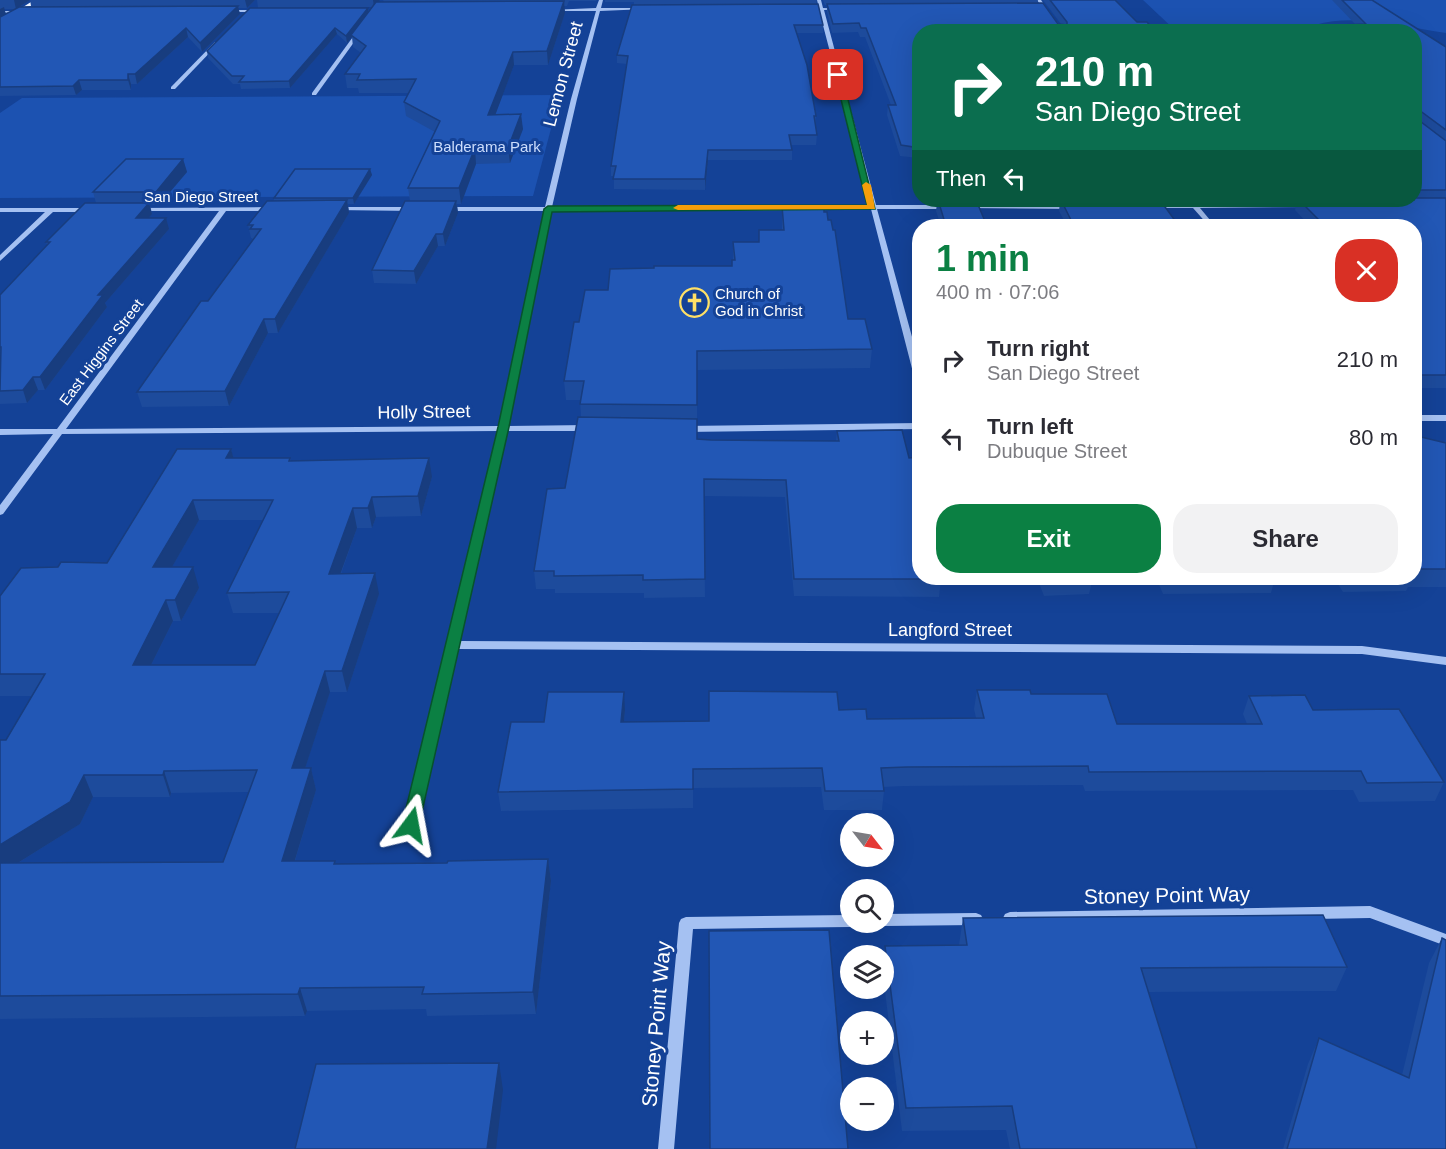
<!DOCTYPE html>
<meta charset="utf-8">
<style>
:root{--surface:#fff;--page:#f2f2f3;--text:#2b2b33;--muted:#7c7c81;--accent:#0b8043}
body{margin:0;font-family:Helvetica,sans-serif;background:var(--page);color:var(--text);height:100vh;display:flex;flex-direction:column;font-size:22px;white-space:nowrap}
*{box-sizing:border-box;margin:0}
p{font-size:20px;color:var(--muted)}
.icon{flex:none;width:33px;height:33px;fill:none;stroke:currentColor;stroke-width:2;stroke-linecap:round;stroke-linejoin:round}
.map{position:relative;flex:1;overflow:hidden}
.side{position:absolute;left:912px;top:219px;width:510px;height:366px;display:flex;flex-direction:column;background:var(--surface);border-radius:24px;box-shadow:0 6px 24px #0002}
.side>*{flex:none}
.guide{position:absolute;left:912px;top:24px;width:510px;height:183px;border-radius:24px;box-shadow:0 6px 24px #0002;background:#0b6e4f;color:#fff;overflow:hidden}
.needle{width:39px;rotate:121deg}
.fabs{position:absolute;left:840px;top:813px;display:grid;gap:12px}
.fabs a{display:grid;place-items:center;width:54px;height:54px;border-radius:50%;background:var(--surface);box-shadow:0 6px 24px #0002;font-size:30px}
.pin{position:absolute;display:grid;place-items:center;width:51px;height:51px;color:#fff;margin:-26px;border-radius:12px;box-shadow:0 3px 9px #0006}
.me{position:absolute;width:66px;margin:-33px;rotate:13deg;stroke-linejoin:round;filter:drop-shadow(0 0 4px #0008)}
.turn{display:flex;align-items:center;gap:21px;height:126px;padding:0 24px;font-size:27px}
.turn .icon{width:78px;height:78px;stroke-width:2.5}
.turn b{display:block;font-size:42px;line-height:51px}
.then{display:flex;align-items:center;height:57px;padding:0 24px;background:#0003;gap:12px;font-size:22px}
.round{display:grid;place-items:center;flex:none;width:63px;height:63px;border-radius:24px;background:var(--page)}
.head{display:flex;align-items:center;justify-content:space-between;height:102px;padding:0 24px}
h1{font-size:36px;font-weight:800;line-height:45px;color:var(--accent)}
.primary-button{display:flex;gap:12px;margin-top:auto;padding:12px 24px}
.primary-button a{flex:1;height:69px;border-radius:24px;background:var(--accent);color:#fff;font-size:24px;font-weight:800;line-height:69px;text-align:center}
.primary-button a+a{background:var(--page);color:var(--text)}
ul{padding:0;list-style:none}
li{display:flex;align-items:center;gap:18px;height:78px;padding:0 24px}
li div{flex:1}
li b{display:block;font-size:22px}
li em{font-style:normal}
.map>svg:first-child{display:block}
.green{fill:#1c52b1}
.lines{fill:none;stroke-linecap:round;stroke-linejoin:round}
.minor{fill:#a5c1f2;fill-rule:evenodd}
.major{fill:#f0f5ff;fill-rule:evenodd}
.wall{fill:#1d4b9c;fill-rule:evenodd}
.shaded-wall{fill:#183d7f}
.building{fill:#2257b5;stroke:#183d7f;stroke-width:1.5;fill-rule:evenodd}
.route{fill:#0b8043;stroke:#07532c;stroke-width:1.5}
.slow{fill:#f59e0b}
.labels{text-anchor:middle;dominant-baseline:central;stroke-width:6;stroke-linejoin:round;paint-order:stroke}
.far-park-label{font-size:15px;fill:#cddefd;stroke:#144297}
.far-street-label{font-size:15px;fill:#fff;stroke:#144297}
.far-poi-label{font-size:15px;fill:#fff;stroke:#144297;text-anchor:start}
.street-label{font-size:18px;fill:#fff;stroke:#144297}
.near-street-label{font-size:21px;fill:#fff;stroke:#144297}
</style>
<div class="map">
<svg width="1446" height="1149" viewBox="0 0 1446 1149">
<rect width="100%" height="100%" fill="#144297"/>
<!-- green -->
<g class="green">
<path d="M1143,0H1446V33C1404,27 1356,13 1315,25L1313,31H1176Z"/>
<polygon points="560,95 533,196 0,198 0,113 22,98"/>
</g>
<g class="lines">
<!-- minor -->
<g class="minor">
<polygon points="599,0 603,0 601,8 645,8 647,9 600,11 577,99 552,207 795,206 798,208 795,210 551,211 508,426 588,425 592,428 588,431 507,431 459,641 1362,646 1446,657 1446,665 1362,654 457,649 418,825 416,828 411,830 406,828 404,825 498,431 62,434 3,514 0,515 0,505 53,434 0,435 0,429 57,429 219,211 136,211 136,209 138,208 273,207 276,209 273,211 226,211 66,429 499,426 544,211 444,211 441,209 444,207 545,207 571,99 596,11 552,11 550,10 596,8"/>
<polygon points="817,0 821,0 823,8 842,9 824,10 876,205 951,205 954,207 951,209 877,209 920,366 920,386 916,384 871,209 810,209 807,207 810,205 870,205 819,10 802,9 819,8"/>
<polygon points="1037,0 1041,0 1064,32 1059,32"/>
<polygon points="225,10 261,10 263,11 261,12 223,12"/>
<polygon points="0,11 24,11 26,12 0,13"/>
<polygon points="358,30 362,31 316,95 312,95 312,93"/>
<polygon points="215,42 219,43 175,89 171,89 171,87"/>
<polygon points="1192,200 1197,204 1308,203 1311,205 1308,207 1200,208 1215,226 1209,226 1193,208 1152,208 1149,206 1152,204 1190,204 1189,202"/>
<polygon points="966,205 1074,205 1077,207 1074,209 964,208 963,207"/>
<polygon points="336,207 414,207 417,209 414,211 334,210 334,208"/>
<polygon points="0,208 93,208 96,210 93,212 53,212 0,261 0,255 45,212 0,212"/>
<rect x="1414" y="415" width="32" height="6"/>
<polygon points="920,423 920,429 684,432 680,429 684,426"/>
<polygon points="1370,906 1446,934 1446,946 1370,918 1010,924 1005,922 1003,918 1005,914 1010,912"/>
<polygon points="976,913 981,915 983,919 981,923 976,925 884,926 878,922 884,922 884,914"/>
<polygon points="850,915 850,922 856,922 855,925 850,927 693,929 674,1149 658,1149 679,923 681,919 686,917"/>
</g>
<!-- major -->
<polygon class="major" points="34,0 41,0 0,27 0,22"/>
</g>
<!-- wall -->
<g class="wall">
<path d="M0,0H255L247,8H238L240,14L202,52L188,37L137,84H131V90H82L76,95L0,96ZM30,0L31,6L20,7ZM4,9H15L6,14Z"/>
<polygon points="257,0 380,0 378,2 384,2 383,0 597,0 596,1 569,1 567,6 564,6 565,13 548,65 514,65 495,115 523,129 510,163 476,164 461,204 457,204 458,213 445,246 438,246 416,284 374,283 372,270 410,201 408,188 435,132 406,116 404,102 409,93 359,93 358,88 347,88 345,74 361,53 353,47 352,37 347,43 337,34 290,88 241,89 240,84 233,84 208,58 207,51 368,13 373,7 258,8"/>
<polygon points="605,0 817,0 816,4 823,25 823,33 797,33 816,116 815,126 817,135 816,145 791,145 792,150 792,160 708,160 705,190 614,189 614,176 611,176 611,166 627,64 617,63 617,55 634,5 634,2 605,2"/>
<polygon points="823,0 1038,0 1037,3 1058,24 1061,24 1043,0 1115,0 1137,22 920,32 920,162 918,158 900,156 887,115 888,105 891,105 865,37 860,37 858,32 832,33 827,12 827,5 825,5"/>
<polygon points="1332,0 1372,0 1446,47 1446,388 1414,388 1414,226 1310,226 1295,210 1297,201 1287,201 1285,200 1414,200 1414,32 1340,32 1341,25 1355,24"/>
<polygon points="183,159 187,172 159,205 150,205 152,214 148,218 169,229 105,303 107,307 45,390 38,390 27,403 0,404 0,295 47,245 46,242 96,203 93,192"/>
<polygon points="370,169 372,175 354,204 348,204 349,213 278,333 268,333 229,406 142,407 137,392 208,301 253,240 252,238 251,238 248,225 274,201 274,198"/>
<polygon points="932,200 976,200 987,226 941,226 936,211 937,203 933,203"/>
<polygon points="1054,200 1160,200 1179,226 1067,226 1059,211 1060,202 1055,202"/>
<polygon points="782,206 824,212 828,220 848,319 872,349 870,368 697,370 697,439 711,440 836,441 837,431 909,458 920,578 941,579 939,597 794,596 785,497 704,496 705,597 644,598 644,593 555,593 555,589 536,589 534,571 565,488 581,417 580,400 566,400 564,381 579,322 608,290 732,266 733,260 733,242 759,242 782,230"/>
<polygon points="1446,443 1446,587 1408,587 1406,591 1343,592 1334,578 1414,578 1414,452"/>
<path d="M231,449L233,458H290L291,461L432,477L421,516L376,517L372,528H357L341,574L379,594L347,692H330L305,768H311L316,790L295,861L336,864L447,863L548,859L551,881L536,1014L427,1016L426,1009L307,1011L305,1016L0,1019V740H6L32,696H0V596L58,567L107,563ZM199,520H263L227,593L233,613H279L255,665H151L173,621H181L199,588L172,567ZM249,792L223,862L18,863L80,824L93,797H170L171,793Z"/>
<polygon points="1018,578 1093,578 1089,594 1044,596 1037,578 1018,579"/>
<polygon points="1156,578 1275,578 1271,593 1163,594"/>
<polygon points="977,690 1031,694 1117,724 1247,724 1243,714 1249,696 1313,710 1444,782 1435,801 1359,802 1353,790 1085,791 1083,785 904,786 883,787 884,791 882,810 824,810 821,787 693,788 693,808 501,811 498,792 544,722 625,710 624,722 709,721 839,710 867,719 976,718 974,709"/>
<polygon points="963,918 1347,967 1336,991 1149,992 1197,1149 1010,1149 1006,1130 902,1131 884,983 884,956 885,946 959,945"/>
<polygon points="1442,938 1446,1149 1283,1149 1308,1064 1319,1038 1402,1075 1429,963"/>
</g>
<!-- shaded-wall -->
<g class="shaded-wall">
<polygon points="14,0 30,0 16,9"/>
<polygon points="245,0 255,0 247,8"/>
<polygon points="373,0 380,0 374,7"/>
<polygon points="564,1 565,13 548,65 547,51"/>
<polygon points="238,6 240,14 202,52 200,43"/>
<polygon points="4,7 6,15 0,19 0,9"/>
<polygon points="368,8 368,14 351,35 352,37 347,43 346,36"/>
<polygon points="186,28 188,37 137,84 135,74"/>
<polygon points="335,28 337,34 290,88 289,81"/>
<polygon points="513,52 514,65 490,129 488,115"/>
<polygon points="128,74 131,84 131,90 128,80"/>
<polygon points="79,80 82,90 76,95 73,86"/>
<polygon points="521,114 523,129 510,163 508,148"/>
<polygon points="475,148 476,164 461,204 459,188"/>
<polygon points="708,150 708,160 705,190 705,179"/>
<polygon points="183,159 187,172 159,205 156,192"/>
<polygon points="370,169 372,175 354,204 353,198"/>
<polygon points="347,200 349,213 278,333 275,319"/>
<polygon points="456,201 458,213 445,246 443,234"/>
<polygon points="149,203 152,214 139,229 136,218"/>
<polygon points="166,218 169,229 105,303 107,307 45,390 40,377 98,295"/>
<polygon points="436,234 438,246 416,284 414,271"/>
<polygon points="264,319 268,333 229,406 225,391"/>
<polygon points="33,377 38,390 27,403 23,390"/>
<polygon points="231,449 236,468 226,458"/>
<polygon points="429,458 432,477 421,516 418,496"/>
<polygon points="372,497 376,517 372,528 368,508"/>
<polygon points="193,500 199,520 160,588 153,567"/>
<polygon points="353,508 357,528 333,594 329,574"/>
<polygon points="193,567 199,588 181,621 175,600"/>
<polygon points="375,573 379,594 347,692 342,671"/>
<polygon points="166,600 173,621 140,687 133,665"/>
<polygon points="325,671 330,692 298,790 292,768"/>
<polygon points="624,692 625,710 622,741 621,722"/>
<polygon points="311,768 316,790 288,883 282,861"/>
<polygon points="164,771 171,793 170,797 163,775"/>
<polygon points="84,775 93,797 80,824 0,874 0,845"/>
<polygon points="548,859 551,881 536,1014 533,992"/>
<polygon points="300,988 307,1011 305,1016 298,994"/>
<polygon points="499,1063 503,1090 496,1149 487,1149"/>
</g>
<!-- building -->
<g class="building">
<polygon points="1050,0 1115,0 1137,22 1147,22 1155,32 920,32 920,148 901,145 888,105 896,105 866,28 861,28 859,23 833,24 827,4 1043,3 1058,24 1067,25 1067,22"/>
<polygon points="1342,0 1372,0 1446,47 1446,130 1419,110 1415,110 1416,118 1446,141 1446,190 1414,190 1414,32 1348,32 1341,25 1366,24"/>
<polygon points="564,1 547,51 513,52 488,115 521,114 508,148 475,148 459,188 408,188 440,121 404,102 416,79 357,80 360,74 345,74 366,46 351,35 376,2"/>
<polygon points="818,4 823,25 794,25 807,65 816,116 814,116 817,135 789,135 792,150 708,150 705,179 613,179 616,166 611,166 628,56 617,55 632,5"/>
<polygon points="238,6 200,43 186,28 135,74 128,74 128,80 79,80 73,86 0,87 0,17 19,7"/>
<polygon points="250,8 368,8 346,36 335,28 289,81 239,82 244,76 232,76 207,51"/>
<polygon points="126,159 183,159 156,192 93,192"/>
<polygon points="295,169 370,169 353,198 274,198"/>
<polygon points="1414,198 1446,198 1446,375 1419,375 1414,370 1414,226 1325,226 1299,200 1414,200"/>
<polygon points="347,200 275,319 264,319 225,391 137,392 201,301 208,301 261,229 250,229 253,225 248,225 267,201"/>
<polygon points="938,200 976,200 987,226 946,226"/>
<polygon points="1061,200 1160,200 1179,226 1074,226"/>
<polygon points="405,201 456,201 443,234 436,234 414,271 372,270"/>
<polygon points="85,203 149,203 136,218 166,218 98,295 103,295 40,377 33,377 23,390 0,391 1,347 0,347 0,295 50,242 46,242"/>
<polygon points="782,206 824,207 824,212 827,212 828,220 831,220 833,230 835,230 848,319 865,319 872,349 697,351 697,405 580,404 584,381 564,381 574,322 579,322 585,290 608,290 610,269 654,268 654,266 732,266 732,260 735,260 733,242 759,242 759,230 784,230"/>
<polygon points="578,417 697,419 697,439 711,440 839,441 837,431 902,430 909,458 920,457 920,578 941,578 941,579 794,579 786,480 704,479 705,579 643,580 643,575 554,576 554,571 534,571 547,489 565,488"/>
<polygon points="1421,437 1446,443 1446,569 1414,569 1414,452"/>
<path d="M177,449H231L226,458H290L289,461L429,458L418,496L372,497L368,508H353L329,574L375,573L342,671H325L292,768H311L282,861H335L334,864L447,863L448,861L548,859L533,992L422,994L424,987L300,988L298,994L0,996V863L223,862L257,770L164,771L163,775H84L70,802L0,845V740H6L45,674H0V596L21,568L58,567L61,562L107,563ZM193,500H273L227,593L289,592L255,665H133L166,600H175L193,567H153Z"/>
<polygon points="977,690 1030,690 1031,694 1107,694 1117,724 1262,724 1249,696 1305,695 1313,710 1399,709 1444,782 1367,783 1361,771 1089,772 1088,766 907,767 881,768 884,791 825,791 822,768 693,769 693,789 498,792 511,722 544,722 548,692 624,692 621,722 709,721 709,691 837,692 839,710 866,709 867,719 984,718"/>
<polygon points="1323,915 1347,967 1141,968 1197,1149 1020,1149 1012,1106 906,1108 885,946 967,945 963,918"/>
<polygon points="829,930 848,1149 710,1149 709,931"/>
<polygon points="1442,938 1446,940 1446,1149 1287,1149 1319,1038 1409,1078"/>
<polygon points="499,1063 487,1149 295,1149 316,1064"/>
</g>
<!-- route -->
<polygon class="route" points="838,73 842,75 875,209 552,212 509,427 419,825 417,829 411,831 405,829 402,825 498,427 544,209 548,206 867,205 835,75"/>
<!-- slow -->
<polygon class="slow" points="866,182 871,185 875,209 678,210 673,208 678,205 867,205 862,185"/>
<!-- icons -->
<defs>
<symbol id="church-ring" viewBox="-11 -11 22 22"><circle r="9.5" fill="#144297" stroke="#ffe066" stroke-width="1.5"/><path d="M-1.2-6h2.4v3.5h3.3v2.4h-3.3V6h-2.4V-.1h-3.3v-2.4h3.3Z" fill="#ffe066"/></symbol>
</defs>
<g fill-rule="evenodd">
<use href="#church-ring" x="678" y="286" width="33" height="33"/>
</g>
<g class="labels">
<!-- far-park labels -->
<g class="far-park-label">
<text x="487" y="146">Balderama Park</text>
</g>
<!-- far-street labels -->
<g class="far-street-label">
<text x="201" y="196">San Diego Street</text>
<text transform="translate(101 352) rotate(-53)">East Higgins Street</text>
</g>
<!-- far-poi labels -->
<g class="far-poi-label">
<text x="715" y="293">Church of<tspan x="715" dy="17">God in Christ</tspan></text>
</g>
<!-- street labels -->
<g class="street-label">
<text transform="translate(563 74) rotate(-75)">Lemon Street</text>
<text transform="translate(424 412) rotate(-1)">Holly Street</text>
<text x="950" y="630">Langford Street</text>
</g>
<!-- near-street labels -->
<g class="near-street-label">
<text transform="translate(1167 895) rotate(-1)">Stoney Point Way</text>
<text transform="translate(656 1024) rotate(-85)">Stoney Point Way</text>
</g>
</g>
</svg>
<div class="fabs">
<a><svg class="needle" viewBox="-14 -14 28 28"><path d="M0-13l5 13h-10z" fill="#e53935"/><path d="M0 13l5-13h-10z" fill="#7c7c81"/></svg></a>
<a><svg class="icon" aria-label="search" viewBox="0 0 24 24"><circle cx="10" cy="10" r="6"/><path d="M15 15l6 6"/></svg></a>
<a><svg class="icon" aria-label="layers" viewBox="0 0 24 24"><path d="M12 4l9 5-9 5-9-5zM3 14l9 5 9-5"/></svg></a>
<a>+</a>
<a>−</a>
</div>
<div class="pin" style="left:838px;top:75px;background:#d93025"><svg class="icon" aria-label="arrive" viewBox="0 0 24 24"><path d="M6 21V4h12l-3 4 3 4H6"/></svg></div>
<svg class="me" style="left:411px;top:825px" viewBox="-20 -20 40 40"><path d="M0-17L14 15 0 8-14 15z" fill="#0b8043" stroke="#fff" stroke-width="4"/></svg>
<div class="guide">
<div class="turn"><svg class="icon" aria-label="right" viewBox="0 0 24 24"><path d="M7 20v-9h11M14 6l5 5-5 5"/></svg><div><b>210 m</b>San Diego Street</div></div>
<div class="then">Then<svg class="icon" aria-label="left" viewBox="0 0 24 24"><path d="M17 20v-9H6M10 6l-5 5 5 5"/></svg></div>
</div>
<section class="side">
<div class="head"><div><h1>1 min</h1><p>400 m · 07:06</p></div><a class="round" style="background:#d93025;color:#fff"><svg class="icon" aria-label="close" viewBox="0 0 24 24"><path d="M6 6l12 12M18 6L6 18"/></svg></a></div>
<ul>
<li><svg class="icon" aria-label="right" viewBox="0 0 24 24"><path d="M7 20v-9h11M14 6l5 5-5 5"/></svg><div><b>Turn right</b><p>San Diego Street</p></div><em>210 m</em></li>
<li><svg class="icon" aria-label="left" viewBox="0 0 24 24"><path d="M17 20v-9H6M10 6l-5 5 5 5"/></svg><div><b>Turn left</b><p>Dubuque Street</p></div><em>80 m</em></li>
</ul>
<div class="primary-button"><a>Exit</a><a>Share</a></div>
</section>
</div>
